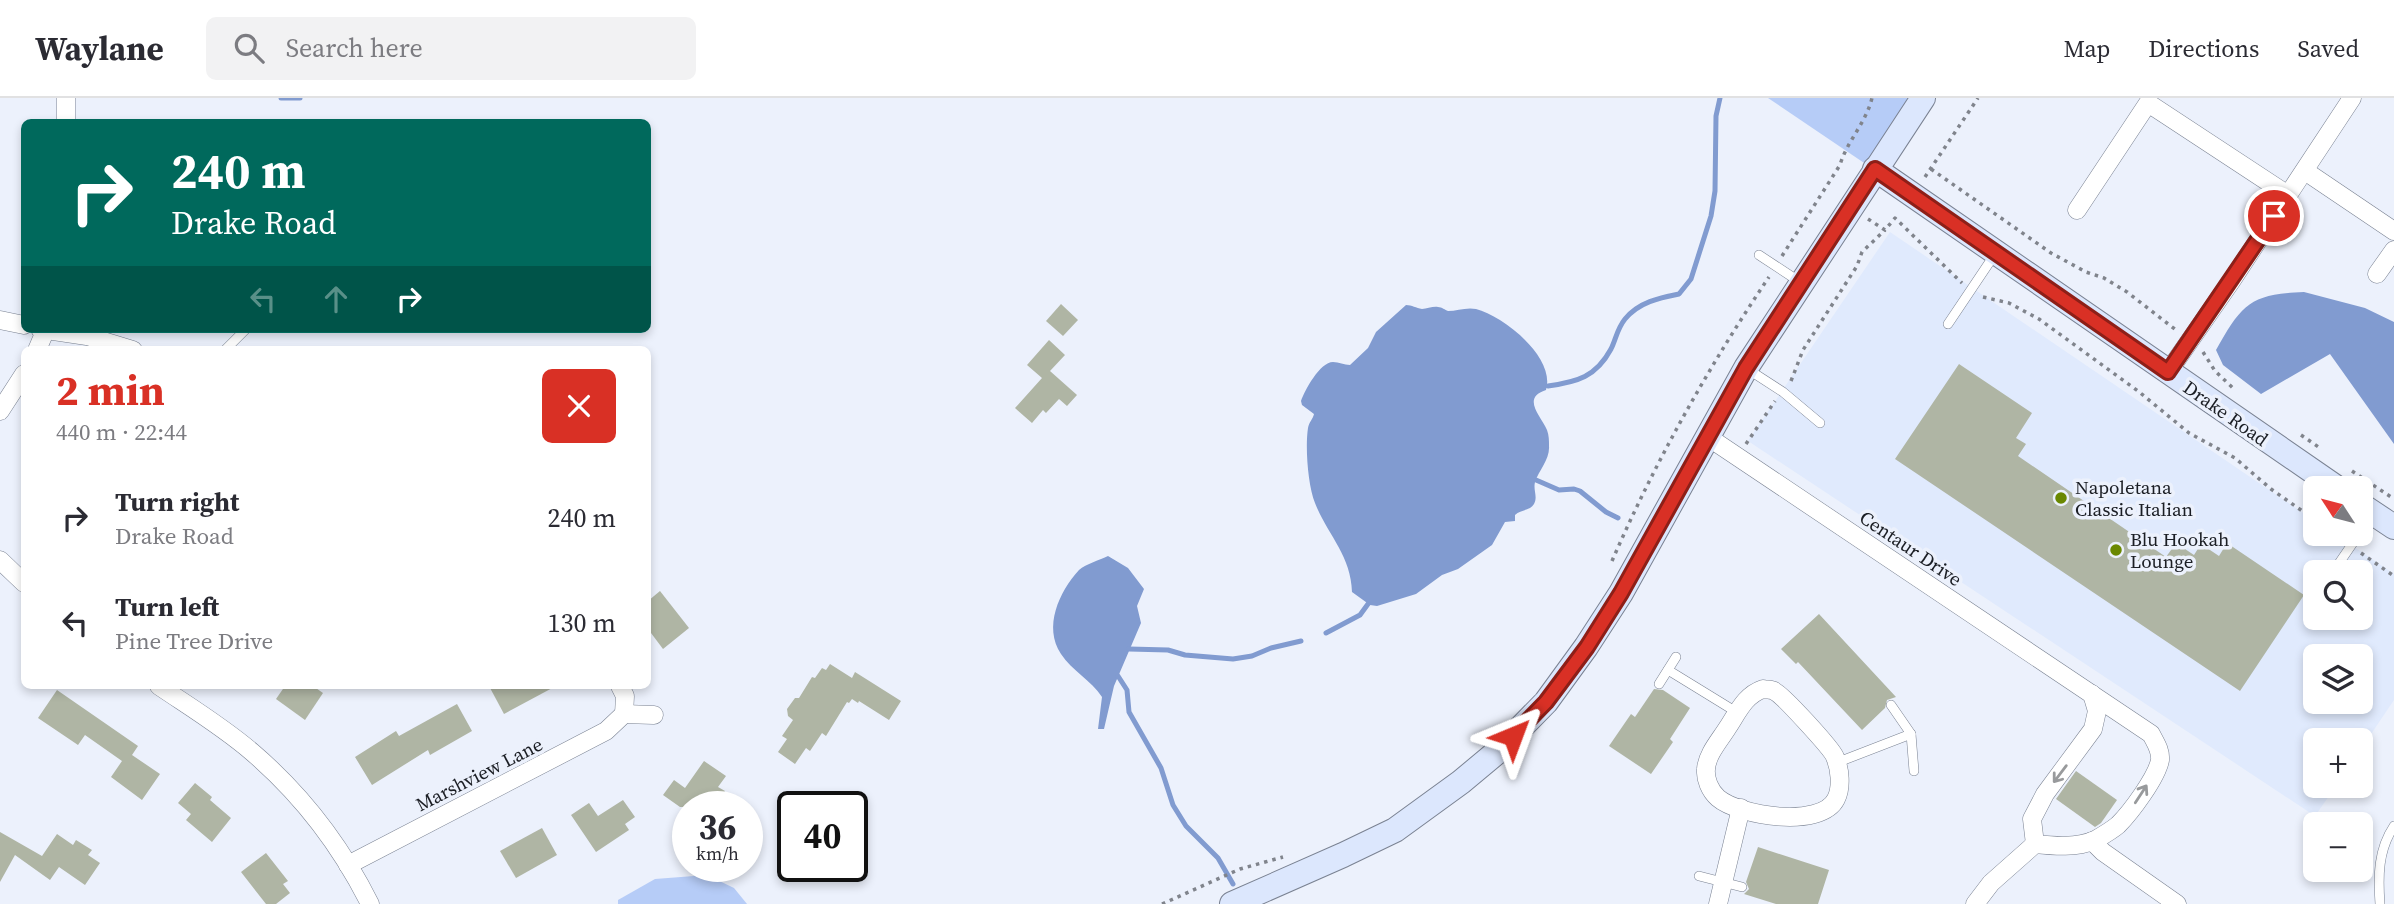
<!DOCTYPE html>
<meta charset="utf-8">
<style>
:root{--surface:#fff;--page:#f2f2f3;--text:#2b2b33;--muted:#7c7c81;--line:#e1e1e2;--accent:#d93025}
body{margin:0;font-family:"Source Serif 4",serif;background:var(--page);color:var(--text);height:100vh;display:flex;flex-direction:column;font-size:26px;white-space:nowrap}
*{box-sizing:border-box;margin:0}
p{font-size:23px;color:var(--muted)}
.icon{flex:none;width:38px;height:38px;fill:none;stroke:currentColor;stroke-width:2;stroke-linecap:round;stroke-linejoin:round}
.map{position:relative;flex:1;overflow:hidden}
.details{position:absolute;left:21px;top:248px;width:630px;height:343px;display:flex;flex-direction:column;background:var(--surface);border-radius:10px;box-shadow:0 4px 10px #0003}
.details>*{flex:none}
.guide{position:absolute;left:21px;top:21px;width:630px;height:214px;border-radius:10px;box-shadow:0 4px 10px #0003;background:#00695c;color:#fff;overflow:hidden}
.needle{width:46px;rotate:306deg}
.tools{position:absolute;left:2303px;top:378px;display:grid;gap:14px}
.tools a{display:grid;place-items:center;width:70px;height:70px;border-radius:10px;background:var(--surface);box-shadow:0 4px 10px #0003;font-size:35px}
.speed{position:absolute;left:672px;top:693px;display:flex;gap:14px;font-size:35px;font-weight:700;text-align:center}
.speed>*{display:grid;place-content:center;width:91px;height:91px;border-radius:50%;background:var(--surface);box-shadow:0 4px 10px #0003;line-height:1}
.speed small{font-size:18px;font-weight:400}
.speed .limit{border:4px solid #111;border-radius:10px;background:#fff;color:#111}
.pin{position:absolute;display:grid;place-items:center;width:60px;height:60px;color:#fff;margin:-30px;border:4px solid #fff;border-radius:50%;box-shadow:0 2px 7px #0007}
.me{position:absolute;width:77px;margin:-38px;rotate:44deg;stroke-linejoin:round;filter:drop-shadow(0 0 5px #0008)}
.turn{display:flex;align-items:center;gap:24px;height:147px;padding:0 35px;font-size:32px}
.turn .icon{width:91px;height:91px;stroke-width:2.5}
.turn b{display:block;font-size:49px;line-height:60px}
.lanes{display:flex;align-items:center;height:66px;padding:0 35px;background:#0003;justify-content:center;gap:35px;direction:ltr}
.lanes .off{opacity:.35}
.round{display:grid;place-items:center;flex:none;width:74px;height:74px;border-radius:10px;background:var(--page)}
.overview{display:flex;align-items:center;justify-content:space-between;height:119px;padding:0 35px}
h1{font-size:42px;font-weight:700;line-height:52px;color:var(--accent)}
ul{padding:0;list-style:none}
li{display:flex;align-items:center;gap:21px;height:105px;padding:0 35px}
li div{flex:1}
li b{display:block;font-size:26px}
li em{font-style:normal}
header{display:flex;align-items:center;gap:42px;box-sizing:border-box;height:98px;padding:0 35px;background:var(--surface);border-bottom:2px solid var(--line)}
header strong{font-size:33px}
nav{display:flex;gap:38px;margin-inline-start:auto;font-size:24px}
.search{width:490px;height:63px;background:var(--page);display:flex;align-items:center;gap:18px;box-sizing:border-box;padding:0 24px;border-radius:10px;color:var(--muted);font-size:26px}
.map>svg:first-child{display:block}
.built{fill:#e0eafd;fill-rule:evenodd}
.green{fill:#b6ccf7}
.water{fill:#819bd0}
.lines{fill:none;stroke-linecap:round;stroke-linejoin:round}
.stream{stroke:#819bd0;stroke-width:5}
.building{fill:#afb5a4}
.lane-casing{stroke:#7a8292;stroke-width:10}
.street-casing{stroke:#7a8292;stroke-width:19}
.secondary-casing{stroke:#7a8292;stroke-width:26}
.path{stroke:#80848c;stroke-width:3.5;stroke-dasharray:3.5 5;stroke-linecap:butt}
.lane{stroke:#fff;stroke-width:9}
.street{stroke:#fff;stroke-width:18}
.secondary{stroke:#dce7fd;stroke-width:24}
.oneway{stroke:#989a9c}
.route-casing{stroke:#8d1f18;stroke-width:18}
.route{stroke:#d93025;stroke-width:12}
.poi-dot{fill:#6a8801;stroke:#ecf1fc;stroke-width:2.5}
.labels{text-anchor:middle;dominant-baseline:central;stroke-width:7;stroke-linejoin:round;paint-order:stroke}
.street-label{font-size:19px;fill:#1b1e24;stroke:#ecf1fc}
.poi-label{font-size:19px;fill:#1b1e24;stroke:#ecf1fc;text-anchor:start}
</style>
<header>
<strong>Waylane</strong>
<div class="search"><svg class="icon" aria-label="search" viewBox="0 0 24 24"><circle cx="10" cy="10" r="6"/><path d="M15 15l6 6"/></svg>Search here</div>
<nav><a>Map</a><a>Directions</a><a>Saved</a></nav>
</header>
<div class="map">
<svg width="2394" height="806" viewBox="0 0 2394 806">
<rect width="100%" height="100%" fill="#ecf1fc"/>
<!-- built -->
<path class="built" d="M1890,134L2315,423V436H2335L2394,476V602L2361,651V642H2315V688H2336L2315,718L1748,343ZM2315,474H2361V520H2315ZM2315,558H2361V604H2315Z"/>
<!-- green -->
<g class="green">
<polygon points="1768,0 1924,0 1876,73"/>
<polygon points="707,777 734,790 747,806 618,806 618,802 655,781"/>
</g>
<!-- water -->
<g class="water">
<path d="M2304,194L2365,210L2394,224V346L2330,256L2261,296L2223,267L2216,252C2242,206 2250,196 2304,194Z"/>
<path d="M1406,207C1412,207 1416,210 1422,211C1427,211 1433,208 1438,209C1442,209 1445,212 1448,213C1457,213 1466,209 1476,211C1503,218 1556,259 1546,292C1521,300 1541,318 1547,332C1549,337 1549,343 1549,348C1550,361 1539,372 1535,384C1533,392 1538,399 1534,406C1530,413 1521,411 1515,417V423L1505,424L1492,447L1458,471L1442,477L1416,496L1377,508L1370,507L1352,494C1351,457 1327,436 1315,405C1308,388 1305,349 1308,330C1309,324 1313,321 1314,316L1302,307L1301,303C1305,292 1320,264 1333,264C1339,264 1344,267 1350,267L1368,250L1376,234Z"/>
<path d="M1108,458L1128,470L1144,491L1137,508L1141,525L1114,588L1104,631H1098L1102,599C1091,582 1072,573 1061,556C1043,529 1059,494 1079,472C1086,466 1100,462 1108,458Z"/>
</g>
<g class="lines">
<!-- stream -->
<g class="stream">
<polyline points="281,0 300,0"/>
<path d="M1548,288C1577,284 1596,279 1611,251C1616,241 1617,231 1625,221C1639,204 1659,200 1679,196L1691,181L1711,118L1715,93L1716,18L1720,0"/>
<polyline points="1536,382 1559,392 1574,391 1580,393 1606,414 1618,420"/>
<polyline points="1326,535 1360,517 1368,506"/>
<polyline points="1129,551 1168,552 1185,557 1233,561 1252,558 1271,550 1301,543"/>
<polyline points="1118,578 1127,592 1129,614 1161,670 1173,707 1186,728 1218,760 1233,786"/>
</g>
</g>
<!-- building -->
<g class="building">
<polygon points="1061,206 1078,222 1063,238 1046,223"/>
<polygon points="1049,242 1065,257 1050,273 1077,297 1067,308 1059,301 1046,315 1043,312 1032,325 1015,310 1042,280 1027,267"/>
<polygon points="1959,266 2032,315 2016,340 2026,346 2018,358 2166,459 2176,445 2194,457 2201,446 2219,458 2227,445 2304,497 2240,593 1895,361"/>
<polygon points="660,493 689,530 663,551 648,531 648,503"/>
<polygon points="1819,516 1896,599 1887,602 1885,610 1862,632 1798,564 1796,566 1781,551"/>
<polygon points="830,566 852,580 855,574 901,603 889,622 859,603 858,605 852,601 849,605 847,604 826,638 822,635 810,653 806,650 795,666 778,654 787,641 782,638 793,622 788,618 787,611 795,600 799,600 812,579 815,580 822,570 826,572"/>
<polygon points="285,588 313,588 323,595 305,622 276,601"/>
<polygon points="489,588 556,588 504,616"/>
<polygon points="1654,591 1663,592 1690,610 1670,641 1673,644 1651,676 1609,648 1631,616 1635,619"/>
<polygon points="57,592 138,648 132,657 160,676 142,702 111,679 122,663 85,637 78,647 38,620"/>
<polygon points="457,606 472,633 430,657 428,652 372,687 355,659 396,633 399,638"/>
<polygon points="704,663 726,678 718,689 725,693 715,709 680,709 663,697 674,682 685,690"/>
<polygon points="2076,673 2117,702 2101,725 2095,729 2056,701"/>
<polygon points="195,685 212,699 210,702 231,720 212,744 186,722 191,716 178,705"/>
<polygon points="623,702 635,719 625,726 629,732 596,754 571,717 589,705 598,718"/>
<polygon points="542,730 557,757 516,780 500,753"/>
<polygon points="0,734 42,758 57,736 73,747 76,742 92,752 88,757 100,765 85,787 59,769 50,782 15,757 0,784"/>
<polygon points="1758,749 1829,772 1818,806 1776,806 1744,796 1749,791 1746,784"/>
<polygon points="266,755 288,783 283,786 290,795 276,806 266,806 241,774"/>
</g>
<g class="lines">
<defs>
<g id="lane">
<polyline points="1759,157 1800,184"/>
<polyline points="1948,226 1995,156"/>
<polyline points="225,252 246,231"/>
<polyline points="1749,272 1783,294 1820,325"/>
<polyline points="2333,474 2359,436"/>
<polyline points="1668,572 1738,615"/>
<polyline points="1659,586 1676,559"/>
<polyline points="1891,607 1911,636 1914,673"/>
<polyline points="1836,665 1911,636"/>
<polyline points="1699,778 1742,789"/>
<path d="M2380,806C2378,778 2378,752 2394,728"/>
</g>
<g id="street">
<polyline points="66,0 66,24"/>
<polyline points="2305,73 2394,133"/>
<polyline points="2077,112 2148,5 2288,97"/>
<polyline points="2377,176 2394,152"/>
<polyline points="0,222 24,227"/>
<polyline points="40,231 87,238 133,252"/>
<polyline points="37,252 46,231"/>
<polyline points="2168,274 2232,182 2352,0"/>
<polyline points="0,313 24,276"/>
<path d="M1708,339L2151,636C2155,644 2161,652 2160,662C2157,679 2131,714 2118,727C2112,732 2102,738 2095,742C2077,750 2054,748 2035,746L1991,785L1975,806"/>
<polyline points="0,462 24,485"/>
<path d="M159,588C190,609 223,629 252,654C301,696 341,748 370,806"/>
<polyline points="620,588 625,598 624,616"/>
<path d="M1763,591C1767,592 1771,591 1774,593C1782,596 1832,651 1835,659C1840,671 1842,689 1836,701C1821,731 1739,718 1718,700C1710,693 1705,681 1706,671C1707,656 1720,642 1728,629C1738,614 1745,597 1763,591Z"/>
<polyline points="624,616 654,617"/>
<polyline points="2092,743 2103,754 2177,806"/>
<polyline points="2035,746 2032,721 2045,696 2093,631 2097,613 2092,596"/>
<polyline points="348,767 606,633 624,616"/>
<polyline points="1718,806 1741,710"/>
</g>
<g id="secondary">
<polyline points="1875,71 2337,390"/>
<polyline points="2361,407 2394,429"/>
<polyline points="1232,806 1343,757 1395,732 1461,684 1497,654 1546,604 1586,549 1621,495 1746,270 1923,0"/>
</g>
</defs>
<!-- lane casing -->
<use href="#lane" class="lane-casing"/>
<!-- street casing -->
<use href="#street" class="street-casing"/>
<!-- secondary casing -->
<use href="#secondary" class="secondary-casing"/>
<!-- path -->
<g class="path">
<polyline points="1931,71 2051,155 2086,174 2104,180 2127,194 2176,232"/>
<polyline points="1925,79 1978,0"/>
<polyline points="1868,121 1885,132 1895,120 1962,185"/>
<path d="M1782,158L1840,67C1847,43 1866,25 1872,0"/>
<polyline points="1983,199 2009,205 2039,221 2138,293 2189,335 2235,360 2271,391 2315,422"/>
<polyline points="2203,254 2215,273 2234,291"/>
<polyline points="1791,283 1803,252 1857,168 1862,154 1885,132"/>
<polyline points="2301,337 2320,350"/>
<polyline points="1746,346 1775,303"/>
<polyline points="2352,373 2394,401"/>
<polyline points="2334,436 2341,441"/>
<polyline points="2361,455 2394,478"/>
<path d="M1612,463C1655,364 1709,268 1769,179"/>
<polyline points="1162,806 1240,771 1283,759"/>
</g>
<!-- lane -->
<use href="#lane" class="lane"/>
<!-- street -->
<use href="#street" class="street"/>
<!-- secondary -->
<use href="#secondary" class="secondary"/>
</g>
<!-- one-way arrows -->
<defs><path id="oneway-shaft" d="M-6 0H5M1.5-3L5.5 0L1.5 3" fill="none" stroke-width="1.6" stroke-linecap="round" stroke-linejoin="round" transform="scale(1.75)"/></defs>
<g class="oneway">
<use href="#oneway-shaft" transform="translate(2060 676) rotate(127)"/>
<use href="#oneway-shaft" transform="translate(2141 696) rotate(-57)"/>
</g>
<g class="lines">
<defs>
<polyline id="route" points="1513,638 1546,604 1587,549 1621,495 1746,270 1875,71 2168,274 2274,118"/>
</defs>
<!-- route casing -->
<use href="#route" class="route-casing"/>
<!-- route -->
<use href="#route" class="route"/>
</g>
<!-- markers -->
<g class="poi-dot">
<circle cx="2061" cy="400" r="7"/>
<circle cx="2116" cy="452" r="7"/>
</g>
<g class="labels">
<!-- street labels -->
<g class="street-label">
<text transform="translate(2226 315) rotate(35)">Drake Road</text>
<text transform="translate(1911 450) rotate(34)">Centaur Drive</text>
<text transform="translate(479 676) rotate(-27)">Marshview Lane</text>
</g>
<!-- poi labels -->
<g class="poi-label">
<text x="2075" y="389">Napoletana<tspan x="2075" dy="22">Classic Italian</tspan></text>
<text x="2130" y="441">Blu Hookah<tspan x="2130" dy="22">Lounge</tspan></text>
</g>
</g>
</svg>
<div class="tools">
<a><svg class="needle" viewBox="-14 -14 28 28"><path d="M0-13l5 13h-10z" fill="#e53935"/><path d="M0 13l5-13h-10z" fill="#7c7c81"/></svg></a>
<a><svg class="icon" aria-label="search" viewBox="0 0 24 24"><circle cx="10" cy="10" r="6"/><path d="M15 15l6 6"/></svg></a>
<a><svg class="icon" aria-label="layers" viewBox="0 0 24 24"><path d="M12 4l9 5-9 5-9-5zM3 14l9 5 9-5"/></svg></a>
<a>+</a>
<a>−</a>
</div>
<div class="speed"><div>36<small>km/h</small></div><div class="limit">40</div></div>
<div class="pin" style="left:2274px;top:118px;background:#d93025"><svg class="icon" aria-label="arrive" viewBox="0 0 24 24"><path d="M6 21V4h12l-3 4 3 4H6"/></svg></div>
<svg class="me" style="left:1513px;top:638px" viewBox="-20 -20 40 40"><path d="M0-17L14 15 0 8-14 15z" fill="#d93025" stroke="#fff" stroke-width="4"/></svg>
<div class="guide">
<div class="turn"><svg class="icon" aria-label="right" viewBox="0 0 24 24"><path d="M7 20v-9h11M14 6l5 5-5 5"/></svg><div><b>240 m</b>Drake Road</div></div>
<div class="lanes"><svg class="icon off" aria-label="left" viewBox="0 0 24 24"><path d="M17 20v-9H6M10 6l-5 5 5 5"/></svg><svg class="icon off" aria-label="ahead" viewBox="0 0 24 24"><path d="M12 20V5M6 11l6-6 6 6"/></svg><svg class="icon" aria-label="right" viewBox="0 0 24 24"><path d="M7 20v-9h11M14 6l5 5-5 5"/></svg></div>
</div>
<section class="details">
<div class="overview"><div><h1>2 min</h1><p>440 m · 22:44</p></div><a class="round" style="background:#d93025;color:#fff"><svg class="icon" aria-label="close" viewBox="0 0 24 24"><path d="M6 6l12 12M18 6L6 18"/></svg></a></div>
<ul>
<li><svg class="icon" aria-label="right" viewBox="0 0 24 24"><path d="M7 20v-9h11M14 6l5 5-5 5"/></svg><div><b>Turn right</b><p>Drake Road</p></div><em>240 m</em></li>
<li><svg class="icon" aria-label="left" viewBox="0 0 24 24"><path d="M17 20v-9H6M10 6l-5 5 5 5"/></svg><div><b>Turn left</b><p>Pine Tree Drive</p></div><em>130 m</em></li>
</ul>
</section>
</div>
